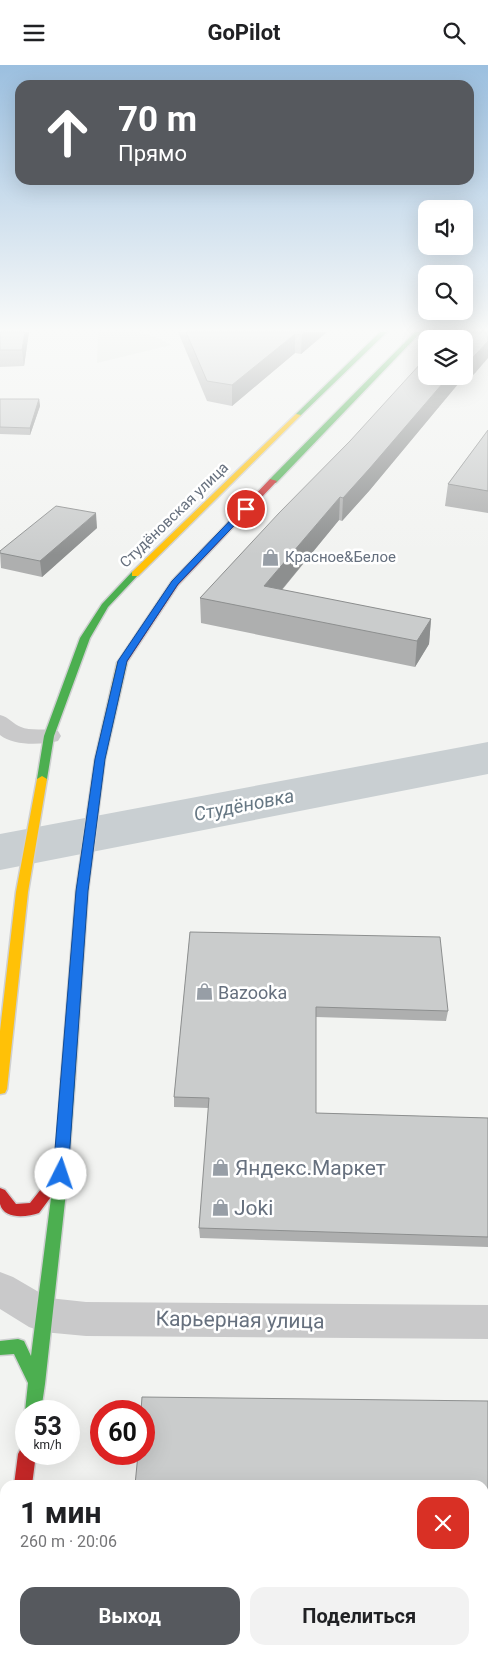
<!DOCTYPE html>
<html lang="ru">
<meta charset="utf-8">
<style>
:root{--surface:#fff;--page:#f2f2f2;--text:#202124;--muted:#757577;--accent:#56595e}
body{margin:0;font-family:Roboto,sans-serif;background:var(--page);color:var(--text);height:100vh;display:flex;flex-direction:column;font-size:19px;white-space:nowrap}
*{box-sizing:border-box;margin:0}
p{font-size:16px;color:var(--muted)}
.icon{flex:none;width:28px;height:28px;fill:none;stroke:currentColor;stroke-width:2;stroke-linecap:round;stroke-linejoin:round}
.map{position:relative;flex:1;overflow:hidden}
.drawer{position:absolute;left:0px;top:1415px;width:489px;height:175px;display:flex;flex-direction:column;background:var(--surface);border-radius:15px 15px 0 0;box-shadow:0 5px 20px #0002}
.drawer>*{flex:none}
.hud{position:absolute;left:15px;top:15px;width:459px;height:105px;border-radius:15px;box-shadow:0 5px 20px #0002;background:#56595e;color:#fff;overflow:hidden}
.fabs{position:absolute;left:418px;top:135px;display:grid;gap:10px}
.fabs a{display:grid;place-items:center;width:55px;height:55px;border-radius:10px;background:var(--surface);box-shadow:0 5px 20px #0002;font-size:25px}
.speed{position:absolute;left:15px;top:1335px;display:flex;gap:10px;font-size:25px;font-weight:700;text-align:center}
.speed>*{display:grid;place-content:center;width:65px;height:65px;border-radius:50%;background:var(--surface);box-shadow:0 5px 20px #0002;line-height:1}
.speed small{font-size:12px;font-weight:400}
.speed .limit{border:8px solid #d22;background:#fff;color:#111}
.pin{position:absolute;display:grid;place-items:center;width:42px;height:42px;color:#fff;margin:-21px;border:2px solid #fff;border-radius:50%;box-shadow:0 1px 5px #0007}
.me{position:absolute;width:55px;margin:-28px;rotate:4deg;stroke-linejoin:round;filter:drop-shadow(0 0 4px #0008)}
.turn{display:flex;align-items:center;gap:18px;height:105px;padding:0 20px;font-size:22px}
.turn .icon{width:65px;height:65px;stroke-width:2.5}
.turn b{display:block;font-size:35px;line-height:42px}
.round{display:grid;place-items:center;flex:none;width:52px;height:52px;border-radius:15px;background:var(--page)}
.headline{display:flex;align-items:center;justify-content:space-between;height:85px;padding:0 20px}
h1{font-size:30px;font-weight:700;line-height:38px}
.action{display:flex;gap:10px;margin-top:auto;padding:10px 20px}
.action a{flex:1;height:58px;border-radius:15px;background:var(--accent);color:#fff;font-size:20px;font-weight:700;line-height:58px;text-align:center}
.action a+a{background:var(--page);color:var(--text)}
header{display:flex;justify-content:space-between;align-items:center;height:65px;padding:0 20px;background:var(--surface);font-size:22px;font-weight:700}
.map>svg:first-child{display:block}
.green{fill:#e2e5e0}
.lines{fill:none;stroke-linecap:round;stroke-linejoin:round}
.river{fill:#c9cfd2;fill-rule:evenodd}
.fast-casing{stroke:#cfd0d1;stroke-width:3}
.slow-casing{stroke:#cfd0d1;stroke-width:3}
.jam-casing{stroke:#cfd0d1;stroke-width:3}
.street{fill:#c9c9ca;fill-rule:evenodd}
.fast{fill:#4caf50;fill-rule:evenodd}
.slow{fill:#ffc107;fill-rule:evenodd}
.jam{fill:#c62828;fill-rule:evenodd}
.wall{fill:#aeafaf}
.shaded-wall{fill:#8d8f8f}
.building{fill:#cacccc;stroke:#8d8f8f}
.route{fill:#1a73e8;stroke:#114b97}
.labels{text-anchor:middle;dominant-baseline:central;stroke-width:5;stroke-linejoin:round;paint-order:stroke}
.far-street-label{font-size:15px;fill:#66707e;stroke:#fff}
.far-poi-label{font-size:15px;fill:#66707e;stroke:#fff;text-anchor:start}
.poi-label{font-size:18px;fill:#66707e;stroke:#fff;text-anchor:start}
.water-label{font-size:19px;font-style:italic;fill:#667783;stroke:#fff}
.near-poi-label{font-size:21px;fill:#66707e;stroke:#fff;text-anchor:start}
.near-street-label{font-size:21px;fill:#66707e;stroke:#fff}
</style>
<header><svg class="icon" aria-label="menu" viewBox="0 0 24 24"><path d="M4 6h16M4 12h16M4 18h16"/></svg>GoPilot<svg class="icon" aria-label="search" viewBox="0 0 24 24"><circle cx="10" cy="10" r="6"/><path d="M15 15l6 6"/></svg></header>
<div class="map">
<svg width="488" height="1590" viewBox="0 0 488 1590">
<rect width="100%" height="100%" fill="#f2f3f1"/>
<!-- green -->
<path class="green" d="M98,267C128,267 145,264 171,280L97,298Z"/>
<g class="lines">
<!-- river -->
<polygon class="river" points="488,677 488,709 0,805 0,769"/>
<defs>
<g id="fast">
<polygon points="380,267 387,267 300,351 296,351 296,349"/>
<polygon points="415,267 421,267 276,418 270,418 270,414"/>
<polygon points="135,506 139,509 108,542 90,573 54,671 47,714 46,716 38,716 37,714 44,671 80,573 102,539 132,507"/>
<polygon points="68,1009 73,1010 75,1014 68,1109 45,1319 41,1346 26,1346 26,1350 25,1346 28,1318 14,1289 0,1290 0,1276 18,1274 24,1276 31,1291 54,1109 61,1014 63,1010"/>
<polygon points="5,1543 5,1585 10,1585 9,1590 0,1590 0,1545"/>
</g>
<g id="slow">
<polygon points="296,349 301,350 138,511 132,511 132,507"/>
<polygon points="122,595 127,598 105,694 88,826 75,1014 73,1018 68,1019 63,1018 61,1014 76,826 95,694 117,598"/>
<polygon points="42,711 47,714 28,827 7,1024 5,1028 0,1029 0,966 16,827 37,714"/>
</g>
<g id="jam">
<polygon points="270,414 277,416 178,520 125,600 119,600 117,598 172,516"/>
<path d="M61,1103L66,1105L68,1109L39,1148C27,1152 4,1155 0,1139C0,1135 0,1128 0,1123L5,1125L16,1139L30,1138L56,1105Z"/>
<polygon points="26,1381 26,1389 36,1389 32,1420 14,1420 18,1389 21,1383"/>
</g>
</defs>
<!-- fast casing -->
<use href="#fast" class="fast-casing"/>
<!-- slow casing -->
<use href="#slow" class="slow-casing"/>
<!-- jam casing -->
<use href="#jam" class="jam-casing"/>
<!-- street -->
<g class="street">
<path d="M0,650C9,652 13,659 21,662C29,666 47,663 58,666L61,671L58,676C41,680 13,681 0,670Z"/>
<polygon points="0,1207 13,1212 49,1233 86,1237 488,1240 488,1274 86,1271 43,1267 29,1262 0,1244"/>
</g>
<!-- fast -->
<use href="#fast" class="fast"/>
<!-- slow -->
<use href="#slow" class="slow"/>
<!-- jam -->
<use href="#jam" class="jam"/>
</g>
<!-- wall -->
<g class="wall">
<polygon points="0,267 29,267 24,301 0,302"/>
<polygon points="178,267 327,267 301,289 295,288 232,341 207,336"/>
<polygon points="464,274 476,307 463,320 458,319 369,426 342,456 339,455 282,525 431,554 429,579 415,602 201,558 200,533 426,311 464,311"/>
<polygon points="0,334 39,334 40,341 30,370 0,369"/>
<polygon points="488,365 488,448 445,441 448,419"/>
<polygon points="97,463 42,512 1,503 0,486"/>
<polygon points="190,867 448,946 446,956 316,952 316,1048 488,1053 488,1182 200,1173 199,1163 209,1043 174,1042 174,1032"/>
<polygon points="488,1336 488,1482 484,1482 484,1420"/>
</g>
<!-- shaded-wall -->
<g class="shaded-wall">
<polygon points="25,267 29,267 24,301 22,285"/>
<polygon points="305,267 327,267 301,289 302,270"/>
<polygon points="295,269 295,288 232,341 232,320"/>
<polygon points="488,276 488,293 476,307 463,320 465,300"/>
<polygon points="449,311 458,311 458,319 369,426 342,456 343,433"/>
<polygon points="39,334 40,341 30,370 30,363"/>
<polygon points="340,432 339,455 264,546 264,521"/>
<polygon points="96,448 97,463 42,512 40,496"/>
<polygon points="431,554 429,579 415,602 417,576"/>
</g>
<!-- building -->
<g class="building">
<polygon points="0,267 25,267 22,285 0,285"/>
<polygon points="186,267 305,267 302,270 295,269 232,320 207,316"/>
<polygon points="457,267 488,267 488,276 478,287 465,300 464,300 464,274 451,274"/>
<polygon points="422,297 426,297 426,311 449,311 370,403 343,433 340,432 264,521 431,554 417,576 200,533 279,448 350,376"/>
<polygon points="0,334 39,334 30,363 0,362"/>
<polygon points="488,365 488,426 448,419"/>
<polygon points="56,441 96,448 40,496 0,488 0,486"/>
<polygon points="190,867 440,872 448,946 316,942 316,1048 488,1053 488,1172 199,1163 209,1033 174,1032"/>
<polygon points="142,1332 488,1336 488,1452 484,1452 484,1420 135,1420 138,1389 144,1389 144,1346 141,1346"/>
<polygon points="146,1585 278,1585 278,1590 145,1590"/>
</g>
<!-- sky -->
<linearGradient id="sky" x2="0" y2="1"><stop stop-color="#9bbfdf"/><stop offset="0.54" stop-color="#f9faf9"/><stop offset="1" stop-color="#f9faf9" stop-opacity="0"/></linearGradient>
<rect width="488" height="490" fill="url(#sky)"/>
<!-- route -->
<polygon class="route" points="243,442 250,444 178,519 127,596 105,694 88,826 68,1109 66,1113 61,1115 56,1113 53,1109 76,826 95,694 118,596 172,516"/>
<!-- icons -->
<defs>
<symbol id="shop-bare" viewBox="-9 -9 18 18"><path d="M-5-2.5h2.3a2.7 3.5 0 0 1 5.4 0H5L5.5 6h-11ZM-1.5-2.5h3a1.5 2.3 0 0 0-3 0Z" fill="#979ea6" stroke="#fff" stroke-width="2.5" paint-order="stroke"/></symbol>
</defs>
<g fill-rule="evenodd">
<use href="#shop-bare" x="258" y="480" width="25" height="25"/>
<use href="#shop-bare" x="192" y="914" width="25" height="25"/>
<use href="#shop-bare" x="208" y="1090" width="25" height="25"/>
<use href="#shop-bare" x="208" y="1130" width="25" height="25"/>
</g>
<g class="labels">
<!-- far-street labels -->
<g class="far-street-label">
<text transform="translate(174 450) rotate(-44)">Студёновская улица</text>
</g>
<!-- far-poi labels -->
<g class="far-poi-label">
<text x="285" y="492">Красное&amp;Белое</text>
</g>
<!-- poi labels -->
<g class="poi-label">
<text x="218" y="927">Bazooka</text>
</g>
<!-- water labels -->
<g class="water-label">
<text transform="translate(244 740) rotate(-11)">Студёновка</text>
</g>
<!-- near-poi labels -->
<g class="near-poi-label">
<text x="235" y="1103">Яндекс.Маркет</text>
<text x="234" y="1143">Joki</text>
</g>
<!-- near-street labels -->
<g class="near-street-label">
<text transform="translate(240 1255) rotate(1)">Карьерная улица</text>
</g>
</g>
</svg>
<div class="fabs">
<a><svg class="icon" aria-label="sound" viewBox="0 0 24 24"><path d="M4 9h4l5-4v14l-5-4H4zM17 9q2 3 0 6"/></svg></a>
<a><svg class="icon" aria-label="search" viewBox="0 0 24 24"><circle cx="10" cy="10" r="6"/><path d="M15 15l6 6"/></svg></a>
<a><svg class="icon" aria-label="layers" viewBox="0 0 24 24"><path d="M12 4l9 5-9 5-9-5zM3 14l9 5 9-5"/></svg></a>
</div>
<div class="speed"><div>53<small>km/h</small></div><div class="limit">60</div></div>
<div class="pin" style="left:246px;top:444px;background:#d93025"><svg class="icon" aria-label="arrive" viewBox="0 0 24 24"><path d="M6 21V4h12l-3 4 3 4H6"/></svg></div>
<svg class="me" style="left:61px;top:1109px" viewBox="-20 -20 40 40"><circle r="19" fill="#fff"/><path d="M0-13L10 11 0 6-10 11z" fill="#1a73e8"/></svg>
<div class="hud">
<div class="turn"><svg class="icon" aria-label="ahead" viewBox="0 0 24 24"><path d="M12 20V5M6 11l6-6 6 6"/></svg><div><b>70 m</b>Прямо</div></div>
</div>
<section class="drawer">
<div class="headline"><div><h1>1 мин</h1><p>260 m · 20:06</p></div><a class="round" style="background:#d93025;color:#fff"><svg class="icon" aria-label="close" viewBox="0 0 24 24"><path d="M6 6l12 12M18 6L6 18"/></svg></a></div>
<div class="action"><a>Выход</a><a>Поделиться</a></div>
</section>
</div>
